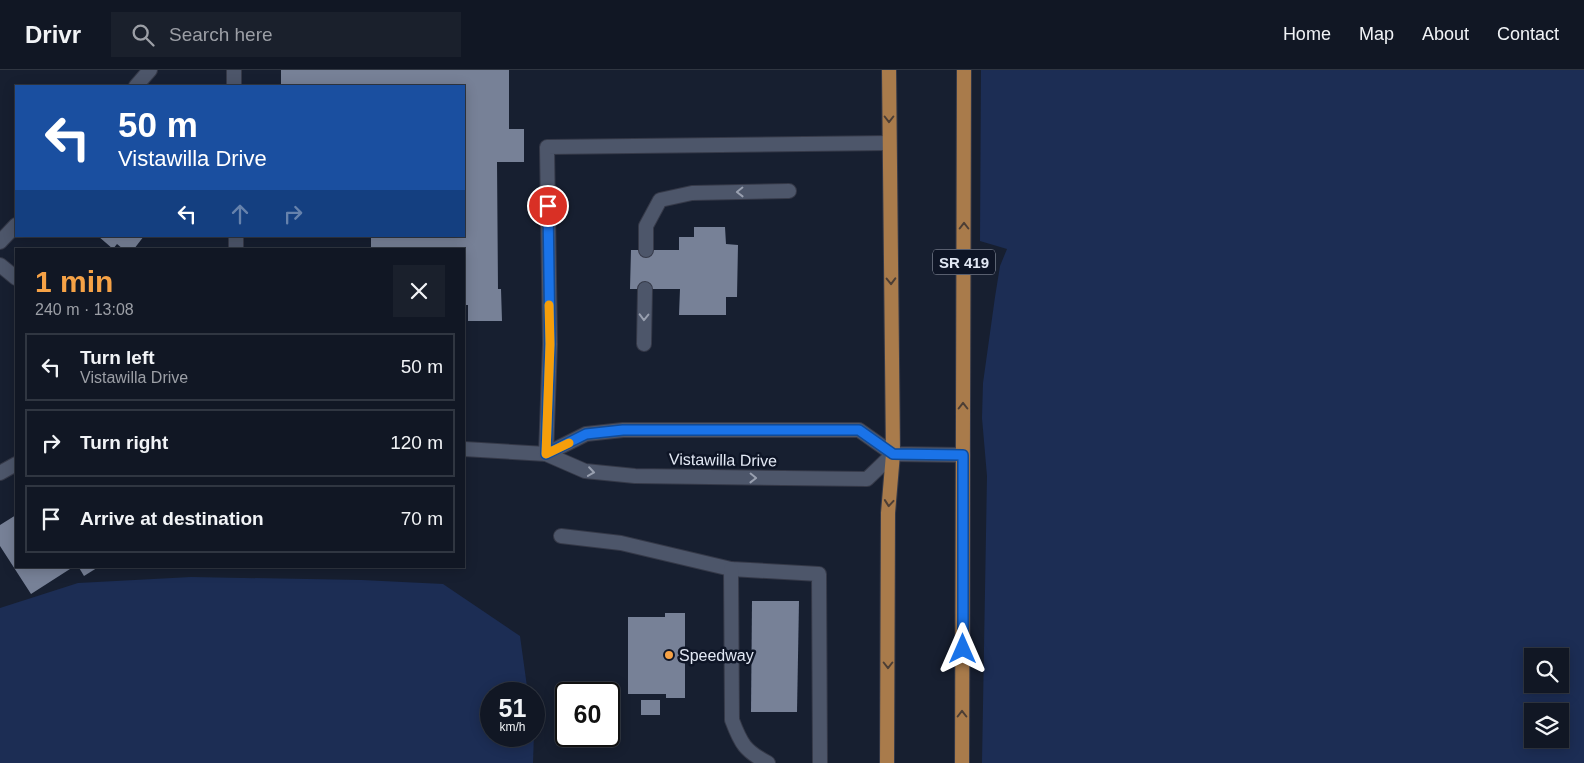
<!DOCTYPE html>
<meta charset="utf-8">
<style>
:root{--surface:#111724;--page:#1a202c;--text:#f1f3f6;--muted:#9c9fa6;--line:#303641;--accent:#f6a246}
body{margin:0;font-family:Arial,sans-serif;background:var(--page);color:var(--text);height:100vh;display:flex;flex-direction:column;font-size:19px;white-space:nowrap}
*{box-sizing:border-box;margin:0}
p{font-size:16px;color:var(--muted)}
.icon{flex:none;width:28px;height:28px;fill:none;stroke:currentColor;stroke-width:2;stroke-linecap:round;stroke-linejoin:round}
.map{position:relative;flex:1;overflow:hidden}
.drawer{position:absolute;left:15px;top:178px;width:450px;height:320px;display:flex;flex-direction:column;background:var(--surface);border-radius:0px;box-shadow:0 2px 12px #0003,0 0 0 1px var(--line)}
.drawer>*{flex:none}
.top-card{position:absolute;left:15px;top:15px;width:450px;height:152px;border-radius:0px;box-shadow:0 2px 12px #0003,0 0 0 1px var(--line);background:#1a4fa0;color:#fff;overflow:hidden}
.tools{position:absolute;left:1524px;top:578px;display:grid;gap:10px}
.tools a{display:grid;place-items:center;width:45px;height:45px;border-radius:0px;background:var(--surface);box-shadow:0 2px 12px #0003,0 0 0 1px var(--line);font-size:25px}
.speed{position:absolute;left:480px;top:612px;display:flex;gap:10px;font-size:25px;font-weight:700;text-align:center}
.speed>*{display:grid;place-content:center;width:65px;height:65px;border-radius:50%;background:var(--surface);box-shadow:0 2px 12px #0003,0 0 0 1px var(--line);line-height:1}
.speed small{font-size:12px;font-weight:400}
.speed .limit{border:2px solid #111;border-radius:8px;background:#fff;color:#111}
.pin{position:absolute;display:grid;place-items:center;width:42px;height:42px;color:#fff;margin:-21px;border:2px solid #fff;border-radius:50%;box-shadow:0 1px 5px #0007}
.me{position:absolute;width:55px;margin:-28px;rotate:0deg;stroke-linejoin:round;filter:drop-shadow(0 0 4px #0008)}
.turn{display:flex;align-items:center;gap:18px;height:105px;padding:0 20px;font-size:22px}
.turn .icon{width:65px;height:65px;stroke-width:2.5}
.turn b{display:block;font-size:35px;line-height:42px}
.lanes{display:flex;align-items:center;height:48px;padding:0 20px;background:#0003;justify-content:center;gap:25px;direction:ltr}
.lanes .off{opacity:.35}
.round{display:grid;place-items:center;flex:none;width:52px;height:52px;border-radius:0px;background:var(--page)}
.headline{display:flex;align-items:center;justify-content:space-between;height:85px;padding:0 20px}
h1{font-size:30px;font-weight:700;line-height:38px;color:var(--accent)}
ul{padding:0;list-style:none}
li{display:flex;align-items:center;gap:15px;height:68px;margin:0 10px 8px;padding:0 10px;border:2px solid var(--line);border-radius:0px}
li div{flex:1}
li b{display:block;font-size:19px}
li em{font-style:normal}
header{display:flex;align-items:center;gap:30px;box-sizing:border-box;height:70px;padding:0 25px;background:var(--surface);border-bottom:1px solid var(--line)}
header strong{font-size:24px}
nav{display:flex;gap:28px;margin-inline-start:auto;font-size:18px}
.search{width:350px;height:45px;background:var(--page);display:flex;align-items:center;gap:12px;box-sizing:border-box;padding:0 18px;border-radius:0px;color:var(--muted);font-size:19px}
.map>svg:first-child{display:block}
.green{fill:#1c2d54;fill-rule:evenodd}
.building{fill:#778197}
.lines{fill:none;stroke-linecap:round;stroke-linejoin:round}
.service-casing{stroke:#353948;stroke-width:16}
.minor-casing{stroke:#353948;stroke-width:16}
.tertiary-casing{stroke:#353948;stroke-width:16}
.primary-casing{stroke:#353948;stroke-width:16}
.service{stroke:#4d566a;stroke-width:14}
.minor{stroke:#4d566a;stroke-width:14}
.tertiary{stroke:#4d566a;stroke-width:14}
.primary{stroke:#a97b4b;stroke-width:14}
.oneway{stroke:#4c3e35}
.oneway2{stroke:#989faf}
.route-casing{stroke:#114b97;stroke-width:12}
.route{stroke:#1a73e8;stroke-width:9}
.slow{stroke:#f59e0b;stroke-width:9}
.poi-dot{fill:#f6a246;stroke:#0e1526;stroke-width:2}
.labels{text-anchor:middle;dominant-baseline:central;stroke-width:5;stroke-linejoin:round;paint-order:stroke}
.shield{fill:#0e1526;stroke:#a2a9b6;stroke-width:1}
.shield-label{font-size:15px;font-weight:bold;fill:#e2e8f4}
.street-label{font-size:16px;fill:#e2e8f4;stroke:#0e1526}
.poi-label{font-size:16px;fill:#e2e8f4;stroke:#0e1526;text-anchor:start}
</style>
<header>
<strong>Drivr</strong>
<div class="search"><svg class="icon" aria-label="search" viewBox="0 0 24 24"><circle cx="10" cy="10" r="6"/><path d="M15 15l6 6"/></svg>Search here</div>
<nav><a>Home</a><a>Map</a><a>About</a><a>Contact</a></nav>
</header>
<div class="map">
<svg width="1584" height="693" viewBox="0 0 1584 693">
<rect width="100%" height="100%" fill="#171f30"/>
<!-- green -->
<g class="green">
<path d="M981,0H1584V693H982L987,406L982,348L983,313L995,227L1000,196L1007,179L980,171ZM1532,586H1560V614H1532ZM1532,641H1560V669H1532Z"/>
<polygon points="191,507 362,510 443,514 520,566 528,624 491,624 491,666 534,666 534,662 534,663 533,693 0,693 0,538 78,513"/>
</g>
<!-- building -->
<g class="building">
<polygon points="281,0 509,0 509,59 524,59 524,92 497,92 498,219 501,219 502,251 468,251 468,235 464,235 464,179 371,179 371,166 464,166 464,16 281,16"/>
<polygon points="694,157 725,157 726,174 738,175 737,227 726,227 726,245 679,245 680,219 630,219 631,180 679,180 679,167 694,167"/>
<polygon points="98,166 144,166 134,179 123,179 117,174 113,179"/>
<polygon points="16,445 16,496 68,496 70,499 31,524 0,476 0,455"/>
<polygon points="78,496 100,496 84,506"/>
<polygon points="752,531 799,531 797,642 751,642"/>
<polygon points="665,543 685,543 685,628 666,628 666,624 628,624 628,547 665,547"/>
<rect x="641" y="630" width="19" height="15"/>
</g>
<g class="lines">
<defs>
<g id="service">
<polyline points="234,0 234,16"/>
<polyline points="136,16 150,0"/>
<polyline points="236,166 236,179"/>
<polyline points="0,172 16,155"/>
<polyline points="646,180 646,156 660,130 692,123 789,121"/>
<polyline points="644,274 645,219"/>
<polyline points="546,384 550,274 547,77 889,73"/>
<polyline points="561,466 621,473 731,499 819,504 820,693"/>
<path d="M731,499L732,650C741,674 745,681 768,693"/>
</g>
<polyline id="minor" points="0,403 16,394"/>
<g id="tertiary">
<polyline points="0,195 16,208"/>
<polyline points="464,379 546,384 585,401 635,406 867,409 893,384"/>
<polyline points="546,384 586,364 623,360 859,360 893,384 963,385"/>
</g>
<g id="primary">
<polyline points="887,693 888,443 893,384 889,0"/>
<polyline points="962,693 964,0"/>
</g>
</defs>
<!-- service casing -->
<use href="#service" class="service-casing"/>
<!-- minor casing -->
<use href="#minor" class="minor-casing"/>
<!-- tertiary casing -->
<use href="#tertiary" class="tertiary-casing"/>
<!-- primary casing -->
<use href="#primary" class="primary-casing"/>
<!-- service -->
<use href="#service" class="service"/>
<!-- minor -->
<use href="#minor" class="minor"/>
<!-- tertiary -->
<use href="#tertiary" class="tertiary"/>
<!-- primary -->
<use href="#primary" class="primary"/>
</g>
<!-- one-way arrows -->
<defs><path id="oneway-chevron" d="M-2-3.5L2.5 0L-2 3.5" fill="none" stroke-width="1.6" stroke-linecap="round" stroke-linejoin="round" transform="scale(1.25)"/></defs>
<g class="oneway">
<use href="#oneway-chevron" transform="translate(889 49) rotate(90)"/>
<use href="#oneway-chevron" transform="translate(964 156) rotate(-90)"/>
<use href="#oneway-chevron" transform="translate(891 211) rotate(89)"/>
<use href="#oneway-chevron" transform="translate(963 336) rotate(-90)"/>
<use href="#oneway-chevron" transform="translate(889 433) rotate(95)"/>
<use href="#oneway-chevron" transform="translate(888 595) rotate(90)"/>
<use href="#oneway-chevron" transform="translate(962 644) rotate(-90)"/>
</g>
<g class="oneway2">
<use href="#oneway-chevron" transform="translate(740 122) rotate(179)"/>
<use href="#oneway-chevron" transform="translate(644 247) rotate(91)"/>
<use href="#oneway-chevron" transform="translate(591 402) rotate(8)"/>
<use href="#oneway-chevron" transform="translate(753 408) rotate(1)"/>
</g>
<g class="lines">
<defs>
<polyline id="route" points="548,136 550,274 546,384 586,364 623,360 859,360 893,384 963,385 963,579"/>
</defs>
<!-- route casing -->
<use href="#route" class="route-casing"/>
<!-- route -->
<use href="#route" class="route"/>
<!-- slow -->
<polyline class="slow" points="549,235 550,274 546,384 569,373"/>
</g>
<!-- markers -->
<circle class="poi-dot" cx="669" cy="585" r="5"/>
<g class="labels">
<!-- shield labels -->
<rect class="shield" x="933" y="179.5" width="62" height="25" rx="4"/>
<g class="shield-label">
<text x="964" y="192">SR 419</text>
</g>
<!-- street labels -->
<g class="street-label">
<text transform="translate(723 390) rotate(1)">Vistawilla Drive</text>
</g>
<!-- poi labels -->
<g class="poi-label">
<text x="679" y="585">Speedway</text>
</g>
</g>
</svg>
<div class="tools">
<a><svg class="icon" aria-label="search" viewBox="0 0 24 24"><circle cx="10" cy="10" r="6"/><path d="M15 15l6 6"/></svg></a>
<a><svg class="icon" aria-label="layers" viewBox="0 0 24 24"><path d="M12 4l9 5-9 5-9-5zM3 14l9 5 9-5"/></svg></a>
</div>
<div class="speed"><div>51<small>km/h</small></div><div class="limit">60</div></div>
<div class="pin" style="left:548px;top:136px;background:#d93025"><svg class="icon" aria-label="arrive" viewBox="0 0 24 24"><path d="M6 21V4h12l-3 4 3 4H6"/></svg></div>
<svg class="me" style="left:963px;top:579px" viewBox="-20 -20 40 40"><path d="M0-17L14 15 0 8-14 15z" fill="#1a73e8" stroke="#fff" stroke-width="4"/></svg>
<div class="top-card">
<div class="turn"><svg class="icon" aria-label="left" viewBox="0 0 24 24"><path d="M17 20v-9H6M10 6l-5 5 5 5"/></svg><div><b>50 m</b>Vistawilla Drive</div></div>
<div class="lanes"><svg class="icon" aria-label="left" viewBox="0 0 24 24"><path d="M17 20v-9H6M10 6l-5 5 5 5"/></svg><svg class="icon off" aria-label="ahead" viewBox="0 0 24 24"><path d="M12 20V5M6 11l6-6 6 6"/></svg><svg class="icon off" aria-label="right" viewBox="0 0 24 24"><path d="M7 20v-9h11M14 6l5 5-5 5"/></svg></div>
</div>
<section class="drawer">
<div class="headline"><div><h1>1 min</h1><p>240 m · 13:08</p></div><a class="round"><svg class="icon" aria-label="close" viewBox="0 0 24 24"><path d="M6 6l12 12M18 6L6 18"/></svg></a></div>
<ul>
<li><svg class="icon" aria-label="left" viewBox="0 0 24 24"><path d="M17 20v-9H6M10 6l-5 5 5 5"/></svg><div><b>Turn left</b><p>Vistawilla Drive</p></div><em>50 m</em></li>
<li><svg class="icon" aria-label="right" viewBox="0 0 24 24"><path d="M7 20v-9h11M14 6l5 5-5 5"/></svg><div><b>Turn right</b></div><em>120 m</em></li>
<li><svg class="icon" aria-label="arrive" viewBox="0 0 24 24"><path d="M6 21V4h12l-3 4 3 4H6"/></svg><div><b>Arrive at destination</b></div><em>70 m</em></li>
</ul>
</section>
</div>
